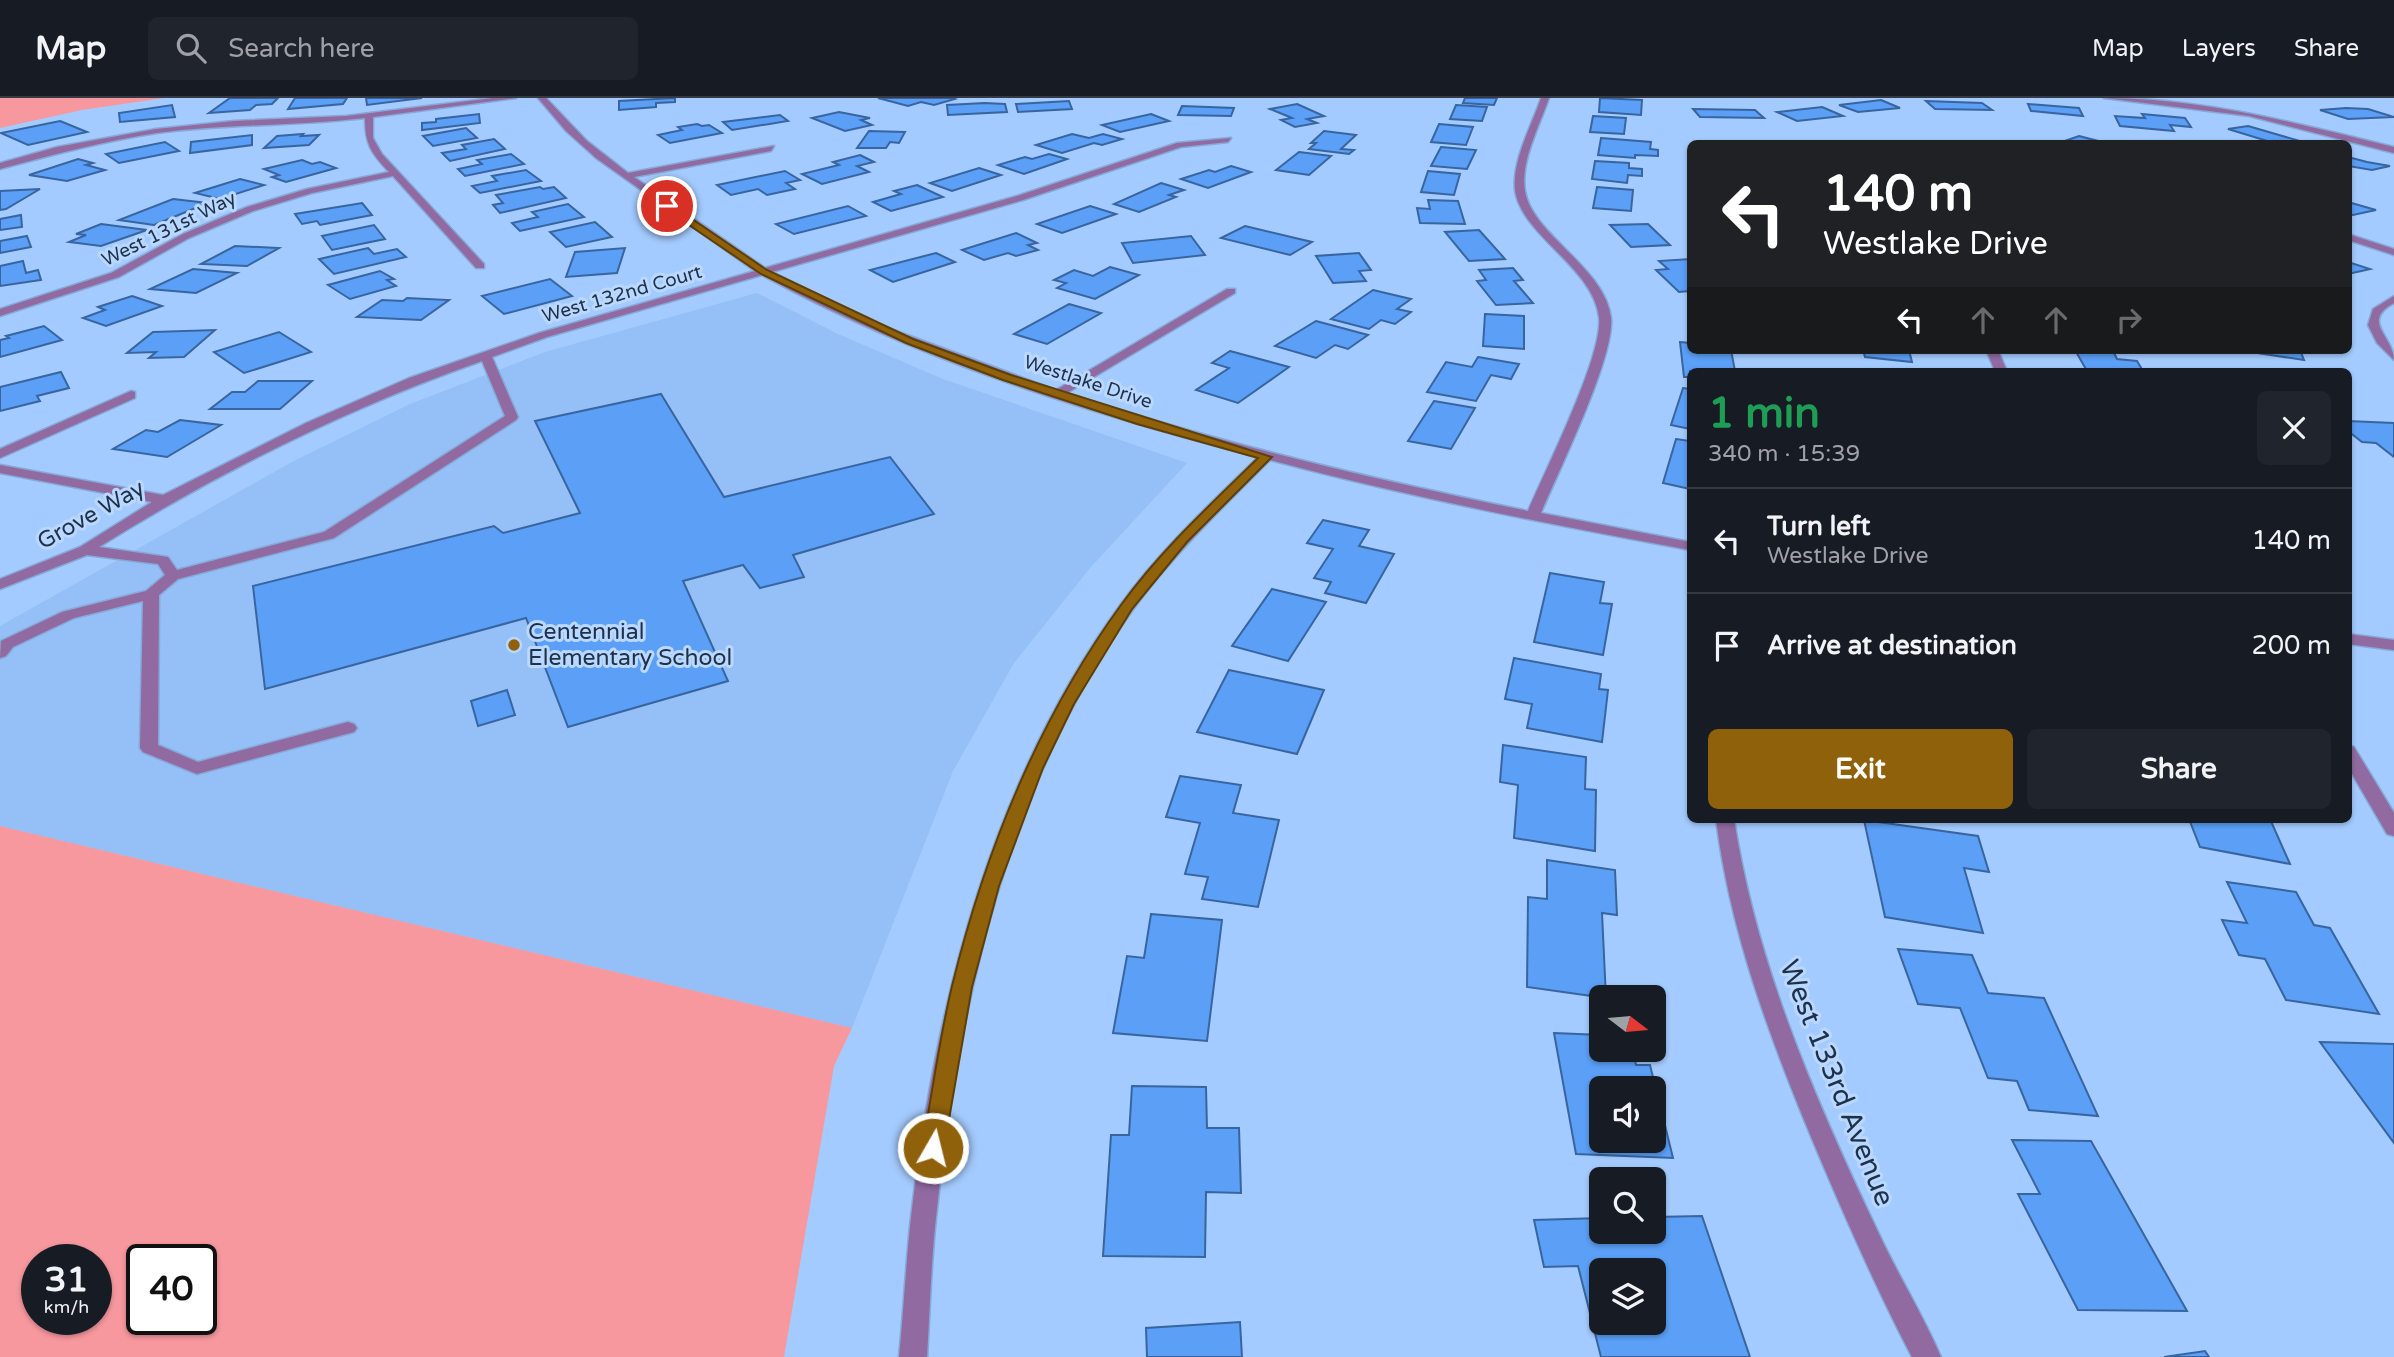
<!DOCTYPE html>
<meta charset="utf-8">
<style>
:root{--surface:#171b24;--page:#20242c;--text:#f1f3f6;--muted:#9ea1a6;--line:#363941;--accent:#90610b}
body{margin:0;font-family:"Varela Round",sans-serif;background:var(--page);color:var(--text);height:100vh;display:flex;flex-direction:column;font-size:26px;white-space:nowrap}
*{box-sizing:border-box;margin:0}
p{font-size:23px;color:var(--muted)}
.icon{flex:none;width:38px;height:38px;fill:none;stroke:currentColor;stroke-width:2;stroke-linecap:round;stroke-linejoin:round}
.map{position:relative;flex:1;overflow:hidden}
.sheet{position:absolute;left:1687px;top:270px;width:665px;height:455px;display:flex;flex-direction:column;background:var(--surface);border-radius:10px;box-shadow:0 2px 5px #0004}
.sheet>*{flex:none}
.banner{position:absolute;left:1687px;top:42px;width:665px;height:214px;border-radius:10px;box-shadow:0 2px 5px #0004;background:#202124;color:#fff;overflow:hidden}
.needle{width:46px;rotate:106deg}
.tools{position:absolute;left:1589px;top:887px;display:grid;gap:14px}
.tools a{display:grid;place-items:center;width:77px;height:77px;border-radius:10px;background:var(--surface);box-shadow:0 2px 5px #0004;font-size:35px}
.speed{position:absolute;left:21px;top:1146px;display:flex;gap:14px;font-size:35px;font-weight:700;text-align:center}
.speed>*{display:grid;place-content:center;width:91px;height:91px;border-radius:50%;background:var(--surface);box-shadow:0 2px 5px #0004;line-height:1}
.speed small{font-size:18px;font-weight:400}
.speed .limit{border:4px solid #111;border-radius:10px;background:#fff;color:#111}
.pin{position:absolute;display:grid;place-items:center;width:60px;height:60px;color:#fff;margin:-30px;border:4px solid #fff;border-radius:50%;box-shadow:0 2px 7px #0007}
.me{position:absolute;width:77px;margin:-38px;rotate:8deg;stroke-linejoin:round;filter:drop-shadow(0 0 5px #0008)}
.turn{display:flex;align-items:center;gap:24px;height:147px;padding:0 21px;font-size:32px}
.turn .icon{width:91px;height:91px;stroke-width:2.5}
.turn b{display:block;font-size:49px;line-height:60px}
.lanes{display:flex;align-items:center;height:66px;padding:0 21px;background:#0003;justify-content:center;gap:35px;direction:ltr}
.lanes .off{opacity:.35}
.round{display:grid;place-items:center;flex:none;width:74px;height:74px;border-radius:10px;background:var(--page)}
.summary{display:flex;align-items:center;justify-content:space-between;height:119px;padding:0 21px}
h1{font-size:42px;font-weight:700;line-height:52px;color:#1e9e55}
.action{display:flex;gap:14px;margin-top:auto;padding:14px 21px}
.action a{flex:1;height:80px;border-radius:10px;background:var(--accent);color:#fff;font-size:28px;font-weight:700;line-height:80px;text-align:center}
.action a+a{background:var(--page);color:var(--text)}
ul{padding:0;list-style:none}
li{display:flex;align-items:center;gap:21px;height:105px;padding:0 21px;border-top:2px solid var(--line)}
li div{flex:1}
li b{display:block;font-size:26px}
li em{font-style:normal}
header{display:flex;align-items:center;gap:42px;box-sizing:border-box;height:98px;padding:0 35px;background:var(--surface);border-bottom:2px solid var(--line)}
header strong{font-size:33px}
nav{display:flex;gap:38px;margin-inline-start:auto;font-size:24px}
.search{width:490px;height:63px;background:var(--page);display:flex;align-items:center;gap:18px;box-sizing:border-box;padding:0 24px;border-radius:10px;color:var(--muted);font-size:26px}
.map>svg:first-child{display:block}
.built{fill:#94bff7}
.green{fill:#f7989f;fill-rule:evenodd}
.building{fill:#5b9ff6;stroke:#38659f;stroke-width:2;fill-rule:evenodd}
.lines{fill:none;stroke-linecap:round;stroke-linejoin:round}
.minor-casing{stroke:#86a9d7;stroke-width:3}
.minor{fill:#906aa1;fill-rule:evenodd}
.route{fill:#90610b;stroke:#5e3f07;stroke-width:2}
.poi-dot{fill:#90610b;stroke:#bad8ff;stroke-width:2.5}
.labels{text-anchor:middle;dominant-baseline:central;stroke-width:6;stroke-linejoin:round;paint-order:stroke}
.far-street-label{font-size:19px;fill:#1d314a;stroke:#bad8ff}
.street-label{font-size:23px;fill:#1d314a;stroke:#bad8ff}
.poi-label{font-size:23px;fill:#1d314a;stroke:#bad8ff;text-anchor:start}
.near-street-label{font-size:28px;fill:#1d314a;stroke:#bad8ff}
</style>
<header>
<strong>Map</strong>
<div class="search"><svg class="icon" aria-label="search" viewBox="0 0 24 24"><circle cx="10" cy="10" r="6"/><path d="M15 15l6 6"/></svg>Search here</div>
<nav><a>Map</a><a>Layers</a><a>Share</a></nav>
</header>
<div class="map">
<svg width="2394" height="1259" viewBox="0 0 2394 1259">
<rect width="100%" height="100%" fill="#a4cbff"/>
<!-- built -->
<polygon class="built" points="757,195 838,236 943,281 1187,365 1090,470 1014,565 953,673 852,930 0,728 0,528 292,364 410,306 545,254"/>
<!-- green -->
<g class="green">
<polygon points="0,0 164,0 82,12 0,30"/>
<path d="M0,728L852,930L834,968L784,1259H0ZM37,1162H96V1222H37ZM142,1162H201V1222H142Z"/>
</g>
<!-- building -->
<g class="building">
<polygon points="230,0 278,0 272,6 256,7 250,12 209,15"/>
<polygon points="295,0 347,0 343,6 288,11"/>
<polygon points="366,0 422,0 367,7"/>
<polygon points="675,0 675,4 656,5 656,9 619,12 619,3"/>
<polygon points="878,0 952,0 955,1 934,7 921,4 908,8"/>
<polygon points="1465,0 1497,0 1494,7 1463,5"/>
<polygon points="1600,0 1642,2 1641,17 1599,14"/>
<polygon points="1881,2 1900,10 1858,14 1839,7"/>
<polygon points="1069,3 1072,11 1018,14 1016,6"/>
<polygon points="1926,3 1982,5 1992,12 1935,11"/>
<polygon points="985,5 1005,6 1007,14 948,17 947,7"/>
<polygon points="1297,6 1324,18 1307,21 1317,25 1295,29 1281,22 1292,20 1270,11"/>
<polygon points="2028,6 2079,10 2083,18 2031,13"/>
<polygon points="172,7 175,19 120,24 119,15"/>
<polygon points="1456,7 1487,9 1482,23 1450,21"/>
<polygon points="1182,8 1234,10 1231,18 1178,17"/>
<polygon points="1822,9 1843,18 1797,23 1777,14"/>
<polygon points="2346,10 2368,11 2394,19 2348,21 2320,12"/>
<polygon points="1693,11 1755,12 1764,20 1700,19"/>
<polygon points="839,14 870,20 861,22 872,27 845,33 812,20"/>
<polygon points="479,16 480,25 422,32 422,25 436,24 436,21"/>
<polygon points="1151,16 1169,23 1120,34 1102,27"/>
<polygon points="2142,16 2185,20 2191,29 2170,27 2174,33 2120,28 2115,18 2145,20"/>
<polygon points="780,17 788,23 732,32 723,24"/>
<polygon points="1593,18 1626,20 1624,36 1590,34"/>
<polygon points="60,23 87,34 28,47 1,35"/>
<polygon points="697,26 702,28 709,27 722,35 670,45 658,37 682,32 678,29"/>
<polygon points="1439,26 1473,29 1466,47 1431,44"/>
<polygon points="2248,28 2310,46 2277,46 2228,31"/>
<polygon points="466,30 477,40 433,48 423,38"/>
<polygon points="869,33 905,34 899,45 890,44 886,50 857,50"/>
<polygon points="1324,33 1356,37 1341,51 1354,52 1349,56 1309,51 1316,45 1311,45"/>
<polygon points="303,36 301,38 319,37 309,47 264,50 277,38"/>
<polygon points="1072,36 1089,40 1103,36 1122,41 1102,47 1094,45 1062,55 1036,47"/>
<polygon points="252,37 252,47 190,55 191,44"/>
<polygon points="2079,38 2110,46 2056,46"/>
<polygon points="1601,40 1651,44 1650,51 1658,52 1658,58 1635,57 1635,60 1598,57"/>
<polygon points="494,41 505,51 450,63 442,55 466,51 462,47"/>
<polygon points="165,44 179,53 119,65 106,56"/>
<polygon points="1441,49 1476,52 1467,71 1431,68"/>
<polygon points="1299,54 1331,58 1309,77 1276,72"/>
<polygon points="511,56 524,66 465,78 458,71 482,66 477,62"/>
<polygon points="1049,56 1067,61 1024,76 998,67 1025,59 1032,61"/>
<polygon points="860,57 874,64 857,68 869,74 822,86 802,76 839,67 833,64"/>
<polygon points="2348,59 2367,64 2390,68 2372,72 2348,68"/>
<polygon points="78,61 93,65 86,67 105,72 67,83 29,77"/>
<polygon points="302,62 312,66 320,64 336,70 286,84 272,79 279,77 264,71"/>
<polygon points="1595,63 1629,65 1629,70 1642,71 1642,78 1628,77 1627,85 1592,81"/>
<polygon points="1231,68 1251,74 1208,90 1181,81 1209,72 1215,74"/>
<polygon points="979,70 1001,77 952,93 930,85"/>
<polygon points="526,72 541,83 480,95 472,88 497,83 492,78"/>
<polygon points="785,73 800,82 786,85 795,91 767,97 758,91 731,97 717,87"/>
<polygon points="1428,73 1460,76 1454,97 1421,94"/>
<polygon points="240,81 264,87 220,101 195,95"/>
<polygon points="1161,85 1184,92 1169,97 1176,99 1139,114 1114,106"/>
<polygon points="917,87 943,99 891,113 873,104 901,96 894,93"/>
<polygon points="540,89 543,91 554,89 566,100 500,115 493,107 503,105 496,97"/>
<polygon points="1597,89 1633,92 1631,113 1593,110"/>
<polygon points="40,91 6,111 0,112 0,93"/>
<polygon points="173,101 208,105 154,127 119,122"/>
<polygon points="1428,102 1458,103 1465,126 1420,125 1417,110 1430,111"/>
<polygon points="2348,104 2376,112 2353,117 2348,116"/>
<polygon points="362,105 372,117 320,127 317,123 302,126 295,116"/>
<polygon points="568,106 584,119 520,133 512,125 538,119 532,114"/>
<polygon points="848,108 866,118 794,136 776,126"/>
<polygon points="1090,108 1116,116 1062,135 1037,126"/>
<polygon points="21,117 22,129 0,132 0,121"/>
<polygon points="595,124 612,139 566,149 550,134"/>
<polygon points="101,126 147,132 101,148 69,144 86,137 76,136"/>
<polygon points="1648,126 1670,147 1631,149 1610,127"/>
<polygon points="374,127 385,141 332,152 322,138"/>
<polygon points="1245,128 1312,144 1290,157 1221,140"/>
<polygon points="1479,132 1505,161 1469,163 1445,134"/>
<polygon points="1016,135 1037,145 1028,147 1038,152 1016,158 1008,155 984,162 962,152"/>
<polygon points="27,138 31,149 0,155 0,143"/>
<polygon points="1191,138 1205,157 1133,165 1122,145"/>
<polygon points="235,148 279,150 247,168 201,166"/>
<polygon points="368,150 374,156 397,151 406,159 334,176 319,161"/>
<polygon points="625,150 617,175 566,179 575,154"/>
<polygon points="936,155 955,164 893,184 870,172"/>
<polygon points="1359,155 1371,172 1359,173 1366,183 1333,185 1316,158"/>
<polygon points="1690,161 1690,193 1679,194 1656,172 1668,171 1659,163"/>
<polygon points="23,163 26,175 38,172 41,182 0,188 0,168"/>
<polygon points="2348,164 2370,171 2348,176"/>
<polygon points="1110,169 1139,177 1095,201 1057,190 1066,185 1054,182 1074,172 1093,178"/>
<polygon points="1513,170 1523,182 1514,183 1533,205 1496,207 1477,183 1486,182 1479,172"/>
<polygon points="193,171 237,175 196,195 150,191"/>
<polygon points="380,173 394,181 387,182 396,188 350,201 328,187"/>
<polygon points="550,181 572,198 504,216 482,198"/>
<polygon points="1373,192 1411,201 1397,211 1411,214 1395,226 1381,222 1369,231 1331,221"/>
<polygon points="132,198 162,208 106,228 83,220 105,212 98,209"/>
<polygon points="407,200 449,202 421,222 357,219 382,202 403,203"/>
<polygon points="1069,206 1101,215 1047,246 1014,236"/>
<polygon points="1485,216 1524,218 1524,251 1483,248"/>
<polygon points="1316,223 1368,237 1348,251 1335,247 1316,260 1275,248"/>
<polygon points="44,228 62,242 0,259 0,242 9,240 6,238"/>
<polygon points="215,232 184,259 149,260 156,254 127,255 153,234"/>
<polygon points="279,234 311,254 244,275 214,254"/>
<polygon points="1680,244 1690,245 1690,252 1731,252 1735,273 1690,273 1690,279 1684,279"/>
<polygon points="1863,252 1909,252 1912,264 1865,259"/>
<polygon points="2075,252 2113,253 2117,261 2137,263 2143,273 2087,273"/>
<polygon points="2250,252 2300,252 2304,262 2250,254"/>
<polygon points="1230,253 1289,269 1238,305 1196,292 1229,270 1212,265"/>
<polygon points="1478,259 1519,266 1511,281 1491,277 1476,303 1427,294 1446,264 1472,269"/>
<polygon points="61,274 69,290 37,298 40,303 0,313 0,289"/>
<polygon points="258,283 312,283 280,311 210,311 232,294 245,294"/>
<polygon points="1683,290 1690,291 1690,331 1671,327"/>
<polygon points="661,296 724,399 890,359 934,416 793,457 804,479 760,490 743,467 683,483 728,583 568,629 526,520 265,591 253,488 494,428 503,435 580,415 535,323"/>
<polygon points="1434,303 1475,310 1451,351 1408,343"/>
<polygon points="180,322 221,327 167,359 113,351 146,332 158,334"/>
<polygon points="2348,323 2394,325 2394,359 2376,345 2362,344 2348,333"/>
<polygon points="1676,341 1690,343 1690,391 1663,385"/>
<polygon points="1323,422 1369,432 1359,448 1394,456 1366,505 1325,495 1331,484 1314,480 1333,451 1307,445"/>
<polygon points="1550,475 1604,484 1600,505 1612,506 1603,557 1534,544"/>
<polygon points="1272,491 1326,504 1288,563 1232,548"/>
<polygon points="1514,560 1601,576 1599,591 1608,592 1602,644 1527,630 1532,606 1505,601"/>
<polygon points="1229,572 1324,592 1297,656 1197,634"/>
<polygon points="507,592 515,617 478,628 471,603"/>
<polygon points="1503,647 1586,659 1585,691 1596,692 1595,753 1514,740 1518,687 1500,684"/>
<polygon points="1180,678 1241,687 1233,715 1279,722 1258,809 1202,801 1208,779 1185,776 1200,725 1166,719"/>
<polygon points="2189,721 2270,721 2290,766 2200,749"/>
<polygon points="1864,722 1978,738 1989,774 1964,770 1983,835 1885,819"/>
<polygon points="1547,762 1615,772 1617,817 1602,815 1606,900 1527,889 1528,799 1547,801"/>
<polygon points="2227,784 2296,794 2314,827 2330,830 2379,916 2286,902 2265,861 2239,857 2222,822 2247,825"/>
<polygon points="1151,816 1222,822 1207,943 1113,935 1127,858 1144,860"/>
<polygon points="1898,851 1972,857 1988,895 2044,900 2098,1018 2029,1012 2017,983 1988,980 1960,910 1918,906"/>
<path d="M1554,935L1601,937V952H1633L1636,967H1650L1673,1060L1576,1056ZM1601,990H1654V1043H1601Z"/>
<polygon points="2320,944 2394,946 2394,1045"/>
<polygon points="1132,988 1206,989 1207,1030 1239,1030 1241,1095 1206,1094 1205,1159 1103,1158 1111,1037 1129,1037"/>
<polygon points="2012,1042 2091,1043 2187,1213 2078,1212 2018,1096 2040,1096"/>
<path d="M1702,1118L1750,1259H1601L1578,1168L1544,1169L1534,1122L1601,1120V1134H1654V1119ZM1601,1172H1654V1225H1601Z"/>
<polygon points="1240,1224 1242,1259 1147,1259 1146,1230"/>
<polygon points="2205,1253 2209,1259 2164,1259"/>
</g>
<g class="lines">
<defs>
<g id="minor">
<path d="M493,0H516L373,19V40L382,56L484,166V170H476L393,78L312,95L253,113L189,140L119,179L0,218V211L111,175L183,136L247,109L307,91L389,74C371,55 365,46 365,20C296,28 226,26 157,35C104,43 52,57 0,71V65L57,49L156,31L234,23L346,18Z"/>
<path d="M538,0H546L587,43L628,75L774,48L771,53L634,79L765,170L1017,98L1177,45L1231,40L1228,44L1181,49L1023,102L772,174L880,227L1056,292L1227,191H1235V195L1067,295C1218,345 1373,381 1528,413C1545,373 1604,256 1599,219C1593,169 1521,137 1515,92C1512,62 1532,27 1541,0H1549C1540,27 1520,63 1525,93C1532,137 1605,169 1611,220C1615,259 1558,374 1541,415L1690,444V452C1549,426 1409,399 1270,362C1223,409 1174,456 1134,510C1009,682 959,903 937,1111C931,1160 930,1210 927,1259H899C904,1210 906,1160 912,1111C937,899 993,681 1121,506C1160,452 1210,406 1258,359C1088,315 917,262 762,177L547,239L492,259L518,319L516,322L334,440L178,481L159,497L158,647L198,664L348,624L354,626L357,630L354,634L197,676L143,654L140,650L143,503L74,520L13,549L6,558L0,560L1,543L62,514L146,493L165,477L158,466L87,457L0,491V481L80,449L152,404L0,375V367L163,397L306,325L409,280L539,235L755,173L596,60L566,33ZM482,263L505,318L324,434L177,472L168,459L99,449C219,374 348,310 482,263Z"/>
<path d="M2104,0C2203,0 2299,26 2394,49V55L2249,18Z"/>
<polygon points="2348,136 2394,151 2394,157 2348,142"/>
<path d="M2394,198V205C2360,223 2394,239 2394,262L2377,245L2368,227L2373,211Z"/>
<polygon points="1986,252 1998,252 2007,273 1995,273"/>
<polygon points="131,293 135,294 135,300 0,360 0,351"/>
<polygon points="2348,536 2394,542 2394,552 2348,546"/>
<polygon points="2348,647 2354,649 2394,715 2394,738 2387,736 2348,669"/>
<path d="M1716,721H1734C1756,866 1816,1004 1879,1136C1898,1177 1923,1217 1941,1259H1912C1875,1188 1843,1115 1812,1041C1769,937 1730,833 1716,721Z"/>
</g>
</defs>
<!-- minor casing -->
<use href="#minor" class="minor-casing"/>
<!-- minor -->
<use href="#minor" class="minor"/>
</g>
<!-- route -->
<path class="route" d="M664,106H670L767,172L913,241L1011,277L1272,359L1187,444L1132,511L1074,606L1043,670L999,788L972,889L944,1050L940,1057L933,1060L925,1057L922,1050C932,997 939,942 952,888C985,754 1039,620 1121,507C1160,453 1210,407 1258,360L1137,326L1003,282L906,245L761,176L664,110Z"/>
<!-- markers -->
<circle class="poi-dot" cx="514" cy="547" r="7"/>
<g class="labels">
<!-- far-street labels -->
<g class="far-street-label">
<text transform="translate(169 131) rotate(-26)">West 131st Way</text>
<text transform="translate(622 196) rotate(-16)">West 132nd Court</text>
<text transform="translate(1088 284) rotate(18)">Westlake Drive</text>
</g>
<!-- street labels -->
<g class="street-label">
<text transform="translate(91 417) rotate(-29)">Grove Way</text>
</g>
<!-- poi labels -->
<g class="poi-label">
<text x="528" y="534">Centennial<tspan x="528" dy="26">Elementary School</tspan></text>
</g>
<!-- near-street labels -->
<g class="near-street-label">
<text transform="translate(1837 985) rotate(68)">West 133rd Avenue</text>
</g>
</g>
</svg>
<div class="tools">
<a><svg class="needle" viewBox="-14 -14 28 28"><path d="M0-13l5 13h-10z" fill="#e53935"/><path d="M0 13l5-13h-10z" fill="#9ea1a6"/></svg></a>
<a><svg class="icon" aria-label="sound" viewBox="0 0 24 24"><path d="M4 9h4l5-4v14l-5-4H4zM17 9q2 3 0 6"/></svg></a>
<a><svg class="icon" aria-label="search" viewBox="0 0 24 24"><circle cx="10" cy="10" r="6"/><path d="M15 15l6 6"/></svg></a>
<a><svg class="icon" aria-label="layers" viewBox="0 0 24 24"><path d="M12 4l9 5-9 5-9-5zM3 14l9 5 9-5"/></svg></a>
</div>
<div class="speed"><div>31<small>km/h</small></div><div class="limit">40</div></div>
<div class="pin" style="left:667px;top:108px;background:#d93025"><svg class="icon" aria-label="arrive" viewBox="0 0 24 24"><path d="M6 21V4h12l-3 4 3 4H6"/></svg></div>
<svg class="me" style="left:933px;top:1050px" viewBox="-20 -20 40 40"><circle r="17" fill="#90610b" stroke="#fff" stroke-width="3"/><path d="M0-11L8 9 0 5-8 9z" fill="#fff"/></svg>
<div class="banner">
<div class="turn"><svg class="icon" aria-label="left" viewBox="0 0 24 24"><path d="M17 20v-9H6M10 6l-5 5 5 5"/></svg><div><b>140 m</b>Westlake Drive</div></div>
<div class="lanes"><svg class="icon" aria-label="left" viewBox="0 0 24 24"><path d="M17 20v-9H6M10 6l-5 5 5 5"/></svg><svg class="icon off" aria-label="ahead" viewBox="0 0 24 24"><path d="M12 20V5M6 11l6-6 6 6"/></svg><svg class="icon off" aria-label="ahead" viewBox="0 0 24 24"><path d="M12 20V5M6 11l6-6 6 6"/></svg><svg class="icon off" aria-label="right" viewBox="0 0 24 24"><path d="M7 20v-9h11M14 6l5 5-5 5"/></svg></div>
</div>
<section class="sheet">
<div class="summary"><div><h1>1 min</h1><p>340 m · 15:39</p></div><a class="round"><svg class="icon" aria-label="close" viewBox="0 0 24 24"><path d="M6 6l12 12M18 6L6 18"/></svg></a></div>
<ul>
<li><svg class="icon" aria-label="left" viewBox="0 0 24 24"><path d="M17 20v-9H6M10 6l-5 5 5 5"/></svg><div><b>Turn left</b><p>Westlake Drive</p></div><em>140 m</em></li>
<li><svg class="icon" aria-label="arrive" viewBox="0 0 24 24"><path d="M6 21V4h12l-3 4 3 4H6"/></svg><div><b>Arrive at destination</b></div><em>200 m</em></li>
</ul>
<div class="action"><a>Exit</a><a>Share</a></div>
</section>
</div>
